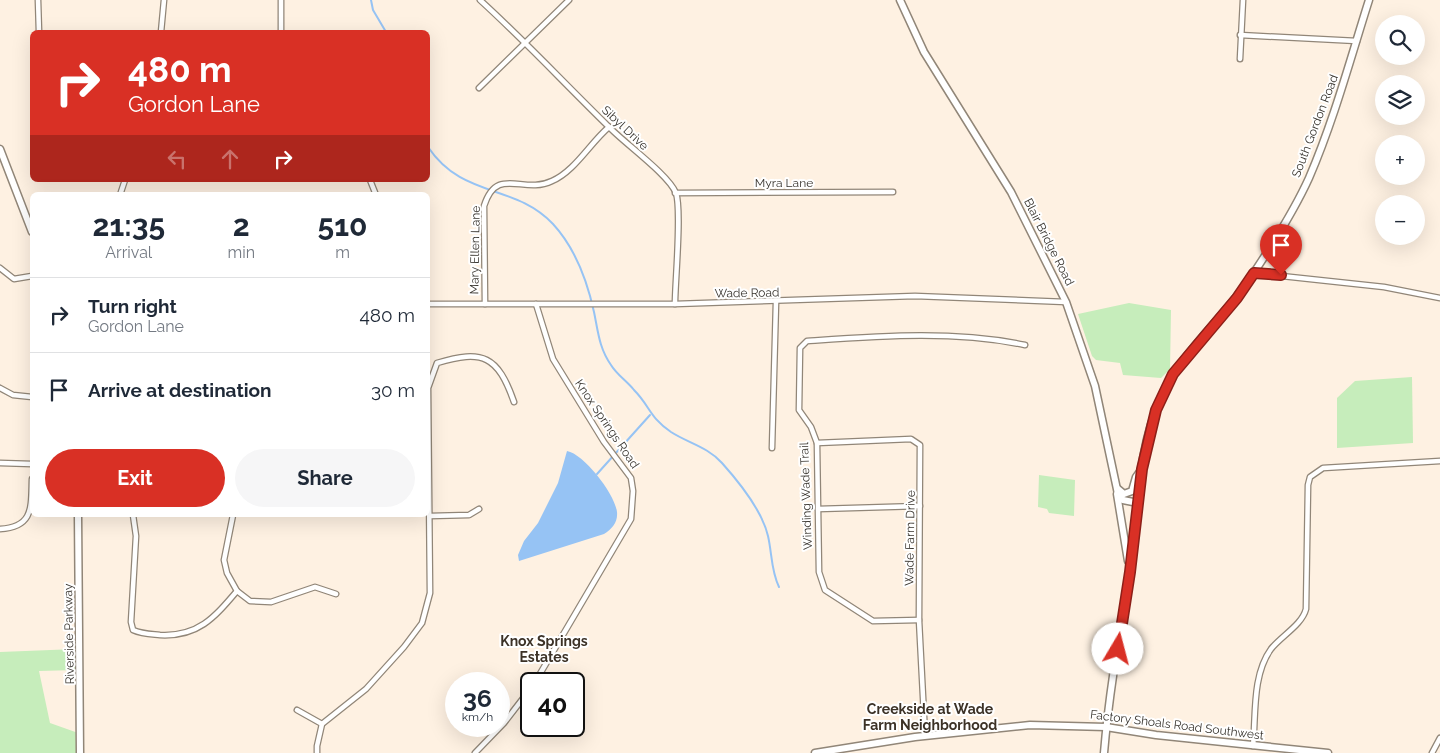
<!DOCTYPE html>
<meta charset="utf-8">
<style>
:root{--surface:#fff;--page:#f6f6f7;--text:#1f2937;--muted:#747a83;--line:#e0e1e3;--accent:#d93025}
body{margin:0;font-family:Raleway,sans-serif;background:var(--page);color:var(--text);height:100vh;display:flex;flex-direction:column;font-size:19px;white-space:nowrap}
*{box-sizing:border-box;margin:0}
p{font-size:16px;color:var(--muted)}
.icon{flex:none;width:28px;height:28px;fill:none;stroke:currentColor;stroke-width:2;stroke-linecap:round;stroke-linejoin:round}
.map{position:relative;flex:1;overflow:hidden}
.side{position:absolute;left:30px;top:192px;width:400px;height:325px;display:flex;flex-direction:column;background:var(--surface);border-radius:8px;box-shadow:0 5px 20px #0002}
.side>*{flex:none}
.banner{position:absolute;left:30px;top:30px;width:400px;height:152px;border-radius:8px;box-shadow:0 5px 20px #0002;background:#d93025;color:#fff;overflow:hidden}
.buttons{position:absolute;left:1375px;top:15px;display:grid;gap:10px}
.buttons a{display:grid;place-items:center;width:50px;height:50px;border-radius:50%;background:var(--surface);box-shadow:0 5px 20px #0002;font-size:25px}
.speed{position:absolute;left:445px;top:672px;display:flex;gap:10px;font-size:25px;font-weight:700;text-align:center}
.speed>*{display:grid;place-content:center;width:65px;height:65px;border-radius:50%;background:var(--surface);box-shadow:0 5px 20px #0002;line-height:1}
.speed small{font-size:12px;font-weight:400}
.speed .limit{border:2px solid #111;border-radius:8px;background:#fff;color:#111}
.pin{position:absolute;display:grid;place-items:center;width:42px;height:42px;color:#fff;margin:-51px -21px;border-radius:50% 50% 50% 0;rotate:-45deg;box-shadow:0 0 5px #0007}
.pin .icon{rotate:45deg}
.me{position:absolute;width:55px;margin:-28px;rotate:8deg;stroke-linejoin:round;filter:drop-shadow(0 0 4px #0008)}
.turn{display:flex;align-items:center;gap:18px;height:105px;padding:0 15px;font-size:22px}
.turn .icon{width:65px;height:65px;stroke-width:2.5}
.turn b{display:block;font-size:35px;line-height:42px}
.lanes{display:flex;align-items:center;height:48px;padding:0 15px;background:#0003;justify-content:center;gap:25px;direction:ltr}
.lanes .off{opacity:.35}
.eta{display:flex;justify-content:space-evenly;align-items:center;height:85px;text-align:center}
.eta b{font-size:30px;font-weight:700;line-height:35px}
.primary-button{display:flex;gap:10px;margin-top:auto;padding:10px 15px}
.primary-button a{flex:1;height:58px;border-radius:30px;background:var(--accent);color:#fff;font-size:20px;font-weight:700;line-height:58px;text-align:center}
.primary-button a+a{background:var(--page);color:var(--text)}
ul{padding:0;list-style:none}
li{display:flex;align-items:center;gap:15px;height:75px;padding:0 15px;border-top:1px solid var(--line)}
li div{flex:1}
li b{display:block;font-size:19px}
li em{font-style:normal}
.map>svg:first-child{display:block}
.green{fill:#c6edbb}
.water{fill:#96c3f4}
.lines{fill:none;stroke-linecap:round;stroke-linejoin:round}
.stream{stroke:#96c3f4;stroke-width:2}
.street-casing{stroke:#918678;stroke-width:7}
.secondary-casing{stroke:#918678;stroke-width:9}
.street{stroke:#fff;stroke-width:4.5}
.secondary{stroke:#fff;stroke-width:6}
.route-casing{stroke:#8d1f18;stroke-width:12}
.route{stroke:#d93025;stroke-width:9}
.labels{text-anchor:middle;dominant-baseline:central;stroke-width:4;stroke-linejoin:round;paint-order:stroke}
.street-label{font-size:12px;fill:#37332d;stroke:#fff}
.neighbourhood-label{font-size:14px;font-weight:bold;fill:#3c3227;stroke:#fff}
</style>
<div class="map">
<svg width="1440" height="753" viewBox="0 0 1440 753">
<rect width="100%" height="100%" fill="#fef1e2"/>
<!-- green -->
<g class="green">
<polygon points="1129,303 1171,310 1170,369 1161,378 1123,375 1120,363 1096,360 1092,356 1078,314"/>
<polygon points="1412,377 1413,443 1337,448 1337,398 1355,381"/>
<polygon points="1039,475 1075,480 1074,516 1049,513 1047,509 1038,507"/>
<polygon points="76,649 76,670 39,671 50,723 81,734 81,753 0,753 0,652"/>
</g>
<!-- water -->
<path class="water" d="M567,451C584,454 615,494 617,512C618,522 612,529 604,534L519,561L518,555L524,541L538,523L558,483Z"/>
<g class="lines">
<!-- stream -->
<g class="stream">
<polyline points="371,0 373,10 386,32"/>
<path d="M428,147C463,199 514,183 553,224C576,249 587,280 594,312C598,331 599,348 611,365C617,375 627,381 634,390C650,406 649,417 671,432C688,443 708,447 722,463C739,482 762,510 768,536C772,553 771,571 779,587"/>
<polyline points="597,474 650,415"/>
</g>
<defs>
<g id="street">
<polyline points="38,0 39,32"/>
<polyline points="281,0 281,32"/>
<path d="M480,0C525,41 565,84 608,126C624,143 668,174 676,193C682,211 675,282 675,304"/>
<polyline points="161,32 164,0"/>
<polyline points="1240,35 1357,41"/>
<polyline points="1240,59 1243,0"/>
<polyline points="479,88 569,0"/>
<polyline points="370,180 376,195"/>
<polyline points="675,193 893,192"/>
<polyline points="120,195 125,180"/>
<polyline points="0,268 14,279 32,276"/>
<polyline points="1254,273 1384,287 1440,298"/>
<polyline points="428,304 675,304 915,296 1066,302"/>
<path d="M485,304L484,206C497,165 523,195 552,181C575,171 590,143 609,127"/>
<polyline points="0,388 13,395 32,397"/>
<polyline points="817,443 911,439 920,445 919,620 925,735"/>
<polyline points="772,448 776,302"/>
<polyline points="0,463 32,464"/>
<polyline points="818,509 920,506"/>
<path d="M133,515L136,536L131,622L133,630C142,634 150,634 160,635C198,637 214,618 237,591"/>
<polyline points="233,515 224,560 227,573 237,591 250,601 271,602 315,587 336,594"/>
<polyline points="430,516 469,515 479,509"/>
<path d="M0,529C34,527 31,507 32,479"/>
<path d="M919,620L873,621L825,590L819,572L817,443L811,427L799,410L800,348L807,341C879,336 954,330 1025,345"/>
<polyline points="534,684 631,519 633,491 631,478 604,442 553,359 536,304"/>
<polyline points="297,710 322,724"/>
<path d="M1253,746C1256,715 1252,675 1271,649C1281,636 1302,625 1306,609L1308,485L1310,477L1323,468L1440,461"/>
<path d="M317,753V746L322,724L366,689L404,647L422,623L430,593L428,388L437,363C483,349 498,356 514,402"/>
<polyline points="475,753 504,723 531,688"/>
<polyline points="1432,753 1440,738"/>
</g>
<g id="secondary">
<polyline points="900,0 924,52 1011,192 1066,302 1095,386 1118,494 1123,500 1138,503"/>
<polyline points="0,149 32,232"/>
<polyline points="1118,489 1124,494 1132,491 1136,477 1141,470"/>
<polyline points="1117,494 1128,561"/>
<polyline points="78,515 80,753"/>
<polyline points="815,753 915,737 1030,725 1106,727 1156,735 1328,753"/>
<path d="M1104,753C1109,692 1120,631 1130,571C1139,513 1136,452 1161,398C1182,350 1225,318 1253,274C1273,244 1294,211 1309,178C1334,120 1350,60 1369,0"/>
</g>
</defs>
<!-- street casing -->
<use href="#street" class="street-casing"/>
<!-- secondary casing -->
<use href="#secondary" class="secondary-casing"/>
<!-- street -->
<use href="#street" class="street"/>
<!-- secondary -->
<use href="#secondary" class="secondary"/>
</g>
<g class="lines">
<defs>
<polyline id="route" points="1118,649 1130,572 1142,469 1156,410 1173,374 1237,298 1254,273 1281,275"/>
</defs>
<!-- route casing -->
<use href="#route" class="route-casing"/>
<!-- route -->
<use href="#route" class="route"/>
</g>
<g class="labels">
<!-- street labels -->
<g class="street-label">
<text transform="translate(1315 126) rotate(-69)">South Gordon Road</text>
<text transform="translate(625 128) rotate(43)">Sibyl Drive</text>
<text x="784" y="183">Myra Lane</text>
<text transform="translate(1049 242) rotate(63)">Blair Bridge Road</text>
<text transform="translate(475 250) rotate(-89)">Mary Ellen Lane</text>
<text transform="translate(747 293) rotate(-1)">Wade Road</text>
<text transform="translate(607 424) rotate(56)">Knox Springs Road</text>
<text transform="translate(806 496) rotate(-92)">Winding Wade Trail</text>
<text transform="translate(910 538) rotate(-89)">Wade Farm Drive</text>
<text transform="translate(69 634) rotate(-91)">Riverside Parkway</text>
<text transform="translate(1177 725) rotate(7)">Factory Shoals Road Southwest</text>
</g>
<!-- neighbourhood labels -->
<g class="neighbourhood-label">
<text x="544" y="641">Knox Springs<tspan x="544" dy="16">Estates</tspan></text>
<text x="930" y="709">Creekside at Wade<tspan x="930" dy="16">Farm Neighborhood</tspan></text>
</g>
</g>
</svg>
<div class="buttons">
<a><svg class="icon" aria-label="search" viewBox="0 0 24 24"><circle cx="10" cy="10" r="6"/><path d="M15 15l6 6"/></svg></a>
<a><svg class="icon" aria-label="layers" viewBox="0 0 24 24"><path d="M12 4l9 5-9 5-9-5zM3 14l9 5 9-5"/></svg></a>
<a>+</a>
<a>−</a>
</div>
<div class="speed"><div>36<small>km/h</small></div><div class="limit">40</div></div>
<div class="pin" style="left:1281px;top:275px;background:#d93025"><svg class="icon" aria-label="arrive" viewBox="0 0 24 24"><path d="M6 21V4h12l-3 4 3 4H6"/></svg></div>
<svg class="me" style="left:1118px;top:649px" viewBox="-20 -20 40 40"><circle r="19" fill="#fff"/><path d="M0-13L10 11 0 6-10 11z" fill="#d93025"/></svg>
<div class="banner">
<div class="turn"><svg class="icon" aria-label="right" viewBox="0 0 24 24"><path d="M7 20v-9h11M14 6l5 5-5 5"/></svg><div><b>480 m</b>Gordon Lane</div></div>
<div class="lanes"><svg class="icon off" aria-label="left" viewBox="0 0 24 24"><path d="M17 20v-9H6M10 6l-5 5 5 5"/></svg><svg class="icon off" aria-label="ahead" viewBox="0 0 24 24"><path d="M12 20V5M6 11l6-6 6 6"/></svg><svg class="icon" aria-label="right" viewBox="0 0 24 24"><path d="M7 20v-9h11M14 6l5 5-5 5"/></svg></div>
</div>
<section class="side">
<div class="eta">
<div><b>21:35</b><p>Arrival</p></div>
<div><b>2</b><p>min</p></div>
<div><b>510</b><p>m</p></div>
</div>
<ul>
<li><svg class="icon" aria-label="right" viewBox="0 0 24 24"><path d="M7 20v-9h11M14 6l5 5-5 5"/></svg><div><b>Turn right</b><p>Gordon Lane</p></div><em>480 m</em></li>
<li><svg class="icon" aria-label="arrive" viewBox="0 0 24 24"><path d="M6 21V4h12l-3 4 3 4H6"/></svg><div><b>Arrive at destination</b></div><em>30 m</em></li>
</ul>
<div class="primary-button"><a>Exit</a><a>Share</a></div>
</section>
</div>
